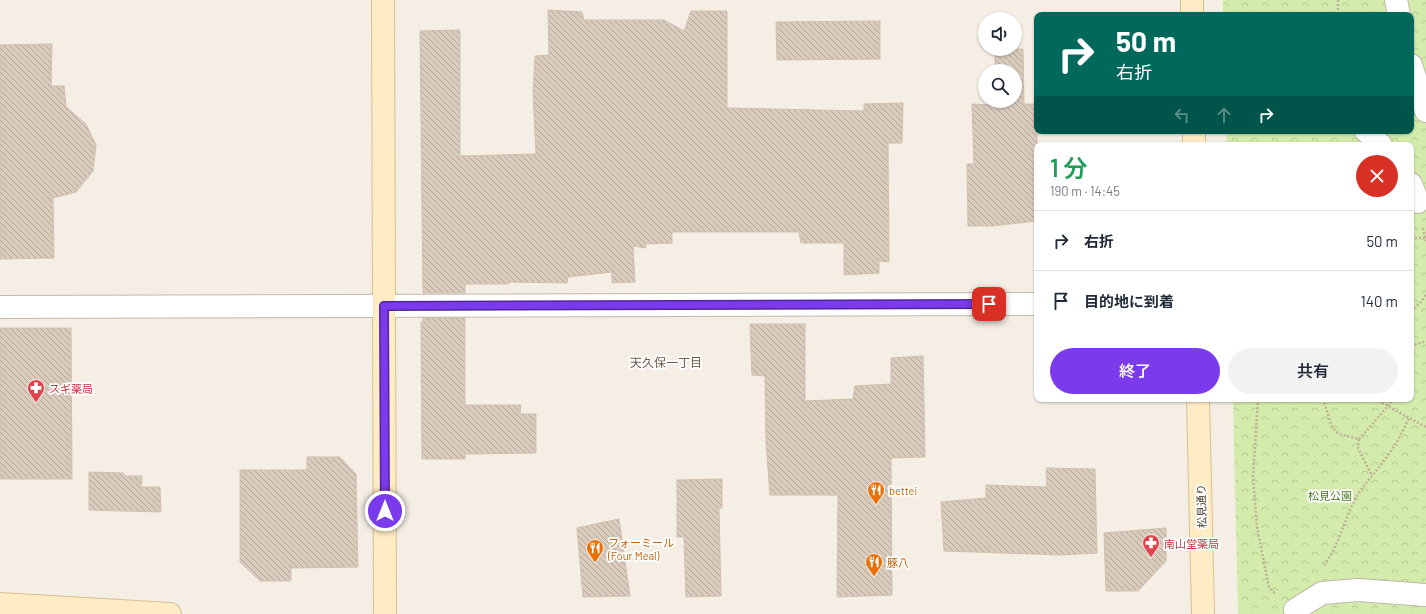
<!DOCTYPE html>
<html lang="ja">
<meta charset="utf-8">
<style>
:root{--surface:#fff;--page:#f2f2f3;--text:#1f2937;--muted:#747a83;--line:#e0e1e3;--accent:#7c3aed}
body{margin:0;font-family:Barlow,"Noto Sans JP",sans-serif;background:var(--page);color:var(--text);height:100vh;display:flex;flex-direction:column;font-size:15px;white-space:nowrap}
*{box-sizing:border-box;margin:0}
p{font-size:13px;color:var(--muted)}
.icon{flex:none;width:22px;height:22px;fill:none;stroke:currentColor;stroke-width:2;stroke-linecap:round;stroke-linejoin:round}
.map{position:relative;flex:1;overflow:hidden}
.sheet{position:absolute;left:1034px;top:142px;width:380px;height:260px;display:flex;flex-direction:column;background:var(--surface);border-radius:8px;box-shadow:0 1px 3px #0004}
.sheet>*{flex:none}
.banner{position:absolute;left:1034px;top:12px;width:380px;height:122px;border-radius:8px;box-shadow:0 1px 3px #0004;background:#00695c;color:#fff;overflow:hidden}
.buttons{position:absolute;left:978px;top:12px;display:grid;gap:8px}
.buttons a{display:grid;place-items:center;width:44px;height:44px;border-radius:50%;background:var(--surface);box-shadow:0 1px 3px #0004;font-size:20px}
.pin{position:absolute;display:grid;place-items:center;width:34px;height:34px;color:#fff;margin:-17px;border-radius:8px;box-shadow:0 2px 6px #0006}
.me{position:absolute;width:44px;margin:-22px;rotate:0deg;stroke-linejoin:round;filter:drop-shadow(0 0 3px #0008)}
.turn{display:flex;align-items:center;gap:14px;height:84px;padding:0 16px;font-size:18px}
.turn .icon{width:52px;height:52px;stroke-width:2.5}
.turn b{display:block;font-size:28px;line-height:34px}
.lanes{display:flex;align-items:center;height:38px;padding:0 16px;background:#0003;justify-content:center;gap:20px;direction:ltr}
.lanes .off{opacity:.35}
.round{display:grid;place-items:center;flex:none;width:42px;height:42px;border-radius:21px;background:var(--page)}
.summary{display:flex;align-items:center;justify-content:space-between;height:68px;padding:0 16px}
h1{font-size:24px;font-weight:600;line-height:30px;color:#1e9e55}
.primary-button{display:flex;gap:8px;margin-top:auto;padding:8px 16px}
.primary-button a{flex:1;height:46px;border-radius:24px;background:var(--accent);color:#fff;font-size:16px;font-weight:600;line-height:46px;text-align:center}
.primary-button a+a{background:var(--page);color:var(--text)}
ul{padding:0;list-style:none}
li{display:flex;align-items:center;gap:12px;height:60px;padding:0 16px;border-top:1px solid var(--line)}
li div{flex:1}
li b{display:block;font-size:15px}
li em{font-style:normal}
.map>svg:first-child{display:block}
.forest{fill:url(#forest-crowns)}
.building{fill:url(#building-back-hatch);stroke:#d1c0ad}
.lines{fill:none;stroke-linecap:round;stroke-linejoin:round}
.street-casing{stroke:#c3b8aa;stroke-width:24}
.secondary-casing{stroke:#d7bf92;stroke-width:24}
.path{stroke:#c2b098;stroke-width:2.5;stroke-dasharray:2 2;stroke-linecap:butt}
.street{stroke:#fff;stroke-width:22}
.secondary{stroke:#ffecc4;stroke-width:22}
.route-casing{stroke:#51269a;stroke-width:10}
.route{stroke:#7c3aed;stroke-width:7}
.labels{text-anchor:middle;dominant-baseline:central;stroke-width:3.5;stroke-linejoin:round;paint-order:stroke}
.health-label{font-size:11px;fill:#be3a42;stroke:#fff;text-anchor:start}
.food-label{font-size:11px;fill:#c56008;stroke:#fff;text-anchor:start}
.park-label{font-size:11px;fill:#4c7c24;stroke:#fff}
.street-label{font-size:11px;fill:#473e34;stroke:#fff}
.neighbourhood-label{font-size:12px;fill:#6a5b4b;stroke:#fff}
</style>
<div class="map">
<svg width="1426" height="614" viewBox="0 0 1426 614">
<defs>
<pattern id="forest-crowns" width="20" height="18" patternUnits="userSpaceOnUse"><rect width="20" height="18" fill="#d3ebab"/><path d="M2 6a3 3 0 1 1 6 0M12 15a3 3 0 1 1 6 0" fill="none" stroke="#b6cb94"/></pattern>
<pattern id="building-back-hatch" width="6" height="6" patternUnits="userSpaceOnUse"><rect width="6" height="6" fill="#d9ccbd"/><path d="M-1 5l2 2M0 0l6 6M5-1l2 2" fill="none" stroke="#b2a79a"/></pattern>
</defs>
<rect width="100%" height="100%" fill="#f4eee5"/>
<!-- forest -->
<polygon class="forest" points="1223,0 1426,0 1426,614 1238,614 1233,399 1411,399 1411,145 1227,145 1226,131 1411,131 1411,15 1223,15"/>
<!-- building -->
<g class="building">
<polygon points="548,10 582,12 584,20 664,20 684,31 691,11 727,11 727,108 864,111 864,104 903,103 902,143 888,143 889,262 879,261 879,273 844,275 844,243 801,243 799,232 672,232 672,243 645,244 646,248 633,246 635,282 612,283 612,272 568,277 567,283 509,282 509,284 465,284 465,293 423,293 420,31 460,30 460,156 536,154 533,92 535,56 549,55"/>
<polygon points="880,21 880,59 777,60 776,22"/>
<polygon points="52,44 51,86 64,86 66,107 86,124 96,145 93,171 76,192 53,198 54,258 0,259 0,45"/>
<polygon points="995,49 1023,49 1024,104 1037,104 1037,221 992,226 968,226 967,164 974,164 972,104 994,105 994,101 1015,101 1015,71 995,71"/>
<polygon points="423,318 465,318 465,405 521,405 520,414 536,414 536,453 465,454 465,459 422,459 421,322 423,322"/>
<polygon points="750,324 805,324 805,401 853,399 855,386 891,384 891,358 923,356 925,457 891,458 892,595 837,597 838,495 770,495 766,442 765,376 752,375"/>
<polygon points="0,328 71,328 72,479 0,479"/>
<polygon points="307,457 340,457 356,474 358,567 291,568 291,581 260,581 240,562 240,470 307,470"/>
<polygon points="1046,468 1095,469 1097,553 1060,555 944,551 941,502 986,498 986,485 1047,487"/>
<polygon points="89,472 123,473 125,476 142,476 141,487 160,487 161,512 89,510"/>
<polygon points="722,479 722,508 719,508 721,596 686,597 684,537 677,537 677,480"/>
<polygon points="619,519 630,596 583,597 577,528"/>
<polygon points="1166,528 1166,561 1138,591 1106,591 1104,533"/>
</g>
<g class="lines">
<defs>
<g id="street">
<polyline points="1396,0 1399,15"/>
<polyline points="1411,65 1426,111"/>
<polyline points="1366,131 1381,145"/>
<polyline points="1411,184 1418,202"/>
<polyline points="0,307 1037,304"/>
<polyline points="1296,614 1295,610 1322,593 1358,590 1426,595"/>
</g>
<g id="secondary">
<polyline points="383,0 385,614"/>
<polyline points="1192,0 1192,15"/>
<polyline points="1194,131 1194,145"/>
<polyline points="1198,399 1203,614"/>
<polyline points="0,604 170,614"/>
</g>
</defs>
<!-- street casing -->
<use href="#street" class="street-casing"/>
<!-- secondary casing -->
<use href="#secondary" class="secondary-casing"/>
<!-- path -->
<g class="path">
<polyline points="1338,0 1338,15"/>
<polyline points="1423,228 1426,241"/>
<polyline points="1411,238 1426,238"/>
<polyline points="1411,311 1422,301 1426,294"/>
<polyline points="1411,346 1426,341"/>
<polyline points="1258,399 1253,477 1257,527 1269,588 1276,594"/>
<polyline points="1323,399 1332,427 1339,434 1359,439 1358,448 1372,476"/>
<polyline points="1375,399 1426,427"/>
<polyline points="1258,400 1264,399"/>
<polyline points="1359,439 1388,406 1393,399"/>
<path d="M1324,565C1341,543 1345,514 1360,491C1369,479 1379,468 1388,455C1397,443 1403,431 1409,418"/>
</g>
<!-- street -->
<use href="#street" class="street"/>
<!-- secondary -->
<use href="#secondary" class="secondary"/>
</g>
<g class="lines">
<defs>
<polyline id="route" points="385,511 384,306 989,304"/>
</defs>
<!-- route casing -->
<use href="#route" class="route-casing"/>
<!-- route -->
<use href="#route" class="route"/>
</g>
<!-- icons -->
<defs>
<symbol id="pharmacy-pin" viewBox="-11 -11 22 30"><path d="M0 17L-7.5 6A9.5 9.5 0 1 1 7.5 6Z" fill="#e0444e" stroke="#fff"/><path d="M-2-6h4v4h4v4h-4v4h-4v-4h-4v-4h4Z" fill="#fff"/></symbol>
<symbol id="restaurant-pin" viewBox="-11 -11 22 30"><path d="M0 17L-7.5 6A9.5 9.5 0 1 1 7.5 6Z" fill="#e8710a" stroke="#fff"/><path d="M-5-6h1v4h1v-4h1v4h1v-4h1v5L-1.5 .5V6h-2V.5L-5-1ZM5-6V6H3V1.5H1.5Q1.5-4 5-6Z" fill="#fff"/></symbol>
</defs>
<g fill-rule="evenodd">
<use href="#pharmacy-pin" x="26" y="378" width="20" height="27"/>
<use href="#restaurant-pin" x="866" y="480" width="20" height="27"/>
<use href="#pharmacy-pin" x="1141" y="533" width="20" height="27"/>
<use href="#restaurant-pin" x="585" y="538" width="20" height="27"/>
<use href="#restaurant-pin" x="864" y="552" width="20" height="27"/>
</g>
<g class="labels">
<!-- health labels -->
<g class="health-label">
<text x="49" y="388">スギ薬局</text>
<text x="1164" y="543">南山堂薬局</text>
</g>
<!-- food labels -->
<g class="food-label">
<text x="889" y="490">bettei</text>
<text x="608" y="542">フォーミール<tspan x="608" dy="13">(Four Meal)</tspan></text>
<text x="887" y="562">豚八</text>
</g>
<!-- park labels -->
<g class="park-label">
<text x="1330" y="495">松見公園</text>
</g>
<!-- street labels -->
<g class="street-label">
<text transform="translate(1201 506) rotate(-91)">松見通り</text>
</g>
<!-- neighbourhood labels -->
<g class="neighbourhood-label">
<text x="666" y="362">天久保一丁目</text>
</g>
</g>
</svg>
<div class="buttons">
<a><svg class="icon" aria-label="sound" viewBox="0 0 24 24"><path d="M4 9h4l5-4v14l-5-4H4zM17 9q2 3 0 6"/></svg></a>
<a><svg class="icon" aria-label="search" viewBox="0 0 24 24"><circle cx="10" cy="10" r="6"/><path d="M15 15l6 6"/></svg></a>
</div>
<div class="pin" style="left:989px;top:304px;background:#d93025"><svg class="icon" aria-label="arrive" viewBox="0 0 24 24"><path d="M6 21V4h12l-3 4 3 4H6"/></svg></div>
<svg class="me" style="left:385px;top:511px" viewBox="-20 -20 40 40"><circle r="17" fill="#7c3aed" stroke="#fff" stroke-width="3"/><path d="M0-11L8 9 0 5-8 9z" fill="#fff"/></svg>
<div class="banner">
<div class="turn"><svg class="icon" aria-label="right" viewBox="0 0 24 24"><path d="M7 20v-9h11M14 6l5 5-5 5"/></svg><div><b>50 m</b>右折</div></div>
<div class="lanes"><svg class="icon off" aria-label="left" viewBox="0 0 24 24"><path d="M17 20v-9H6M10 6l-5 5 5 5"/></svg><svg class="icon off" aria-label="ahead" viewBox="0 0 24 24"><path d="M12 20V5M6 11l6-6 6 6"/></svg><svg class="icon" aria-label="right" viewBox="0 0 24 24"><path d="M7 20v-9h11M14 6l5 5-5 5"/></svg></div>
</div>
<section class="sheet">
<div class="summary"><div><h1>1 分</h1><p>190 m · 14:45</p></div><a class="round" style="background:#d93025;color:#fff"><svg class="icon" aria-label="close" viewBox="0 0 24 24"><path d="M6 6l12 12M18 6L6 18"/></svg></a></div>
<ul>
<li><svg class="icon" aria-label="right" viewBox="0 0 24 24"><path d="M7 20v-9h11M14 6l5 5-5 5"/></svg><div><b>右折</b></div><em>50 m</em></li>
<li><svg class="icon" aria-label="arrive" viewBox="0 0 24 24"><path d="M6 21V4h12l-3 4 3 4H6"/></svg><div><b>目的地に到着</b></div><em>140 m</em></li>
</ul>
<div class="primary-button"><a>終了</a><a>共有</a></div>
</section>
</div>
